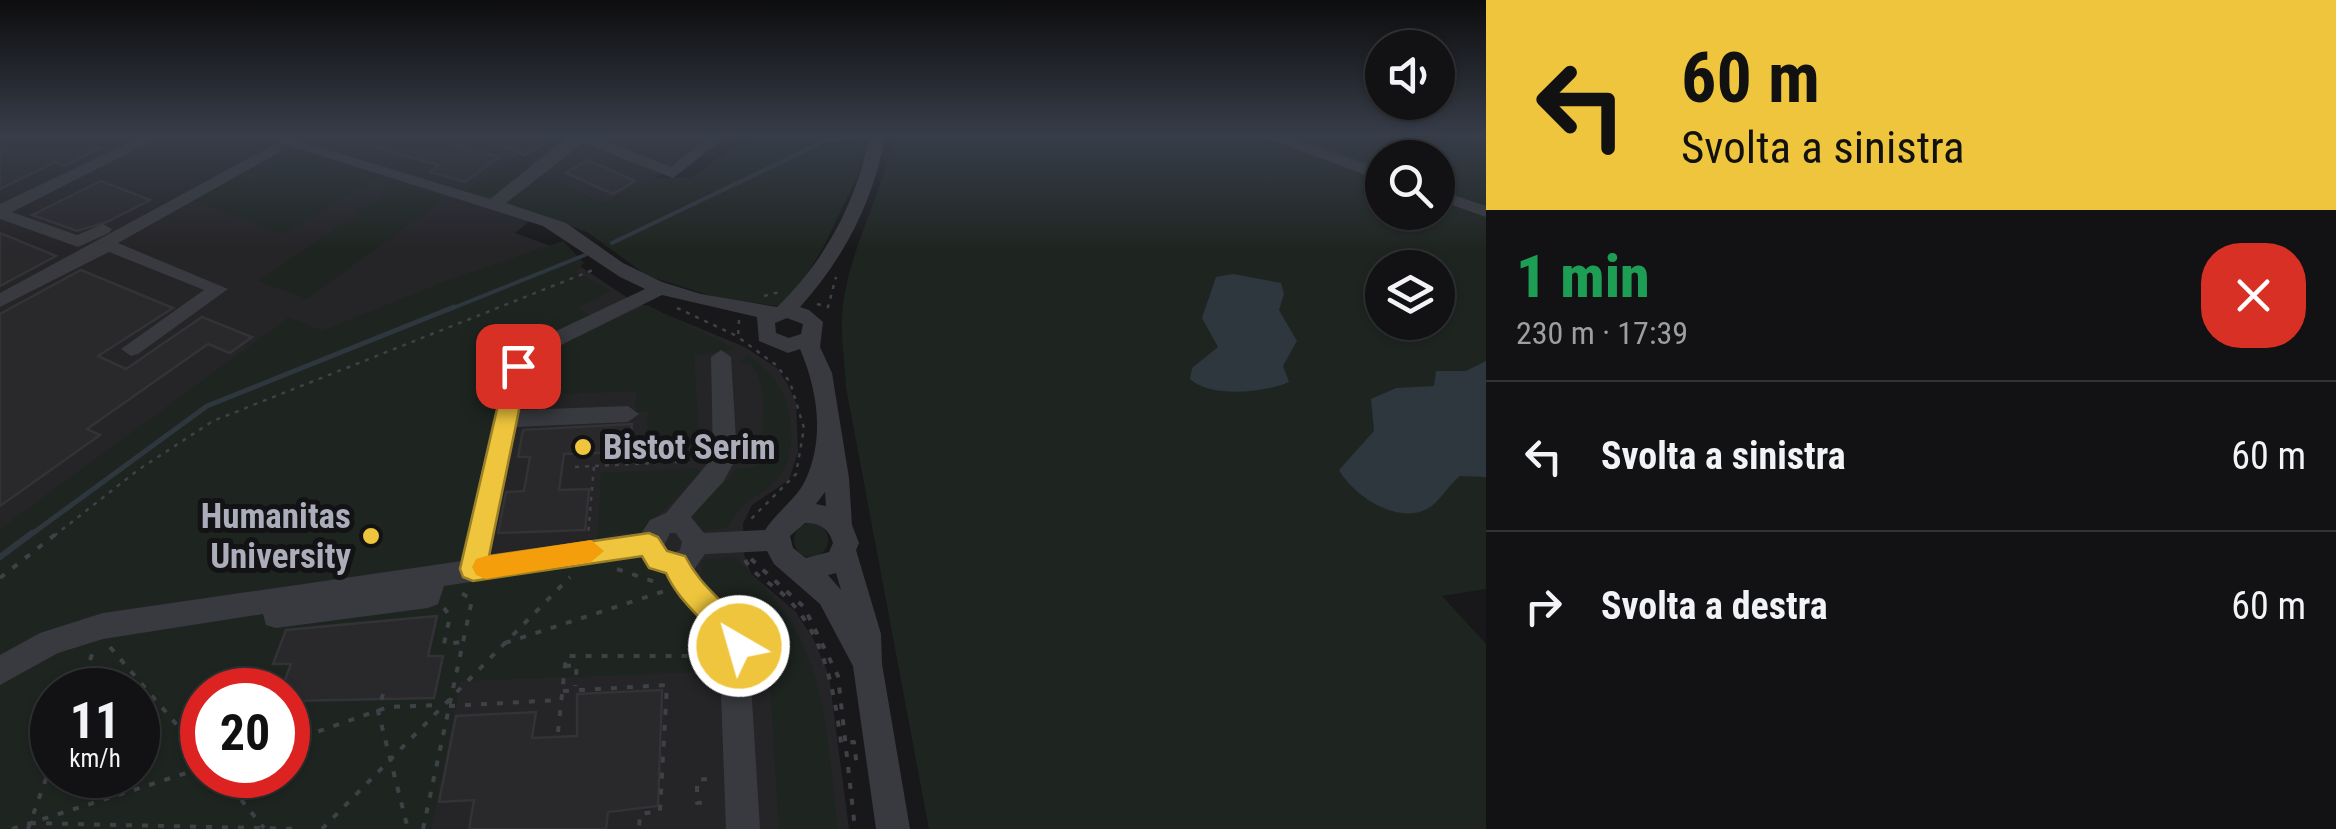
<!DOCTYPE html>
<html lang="it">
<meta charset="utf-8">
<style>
:root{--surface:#121214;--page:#1b1b1d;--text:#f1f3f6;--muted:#9c9ea0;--line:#313234}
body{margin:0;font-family:"Roboto Condensed",sans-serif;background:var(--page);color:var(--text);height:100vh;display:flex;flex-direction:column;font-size:38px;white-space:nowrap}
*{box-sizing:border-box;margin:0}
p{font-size:32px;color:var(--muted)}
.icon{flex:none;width:55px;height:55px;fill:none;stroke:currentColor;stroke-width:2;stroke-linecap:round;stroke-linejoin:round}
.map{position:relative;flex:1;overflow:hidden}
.sheet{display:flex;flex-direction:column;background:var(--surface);width:850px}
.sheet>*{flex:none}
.banner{background:#eec53c;color:#111;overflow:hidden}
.fabs{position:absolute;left:1365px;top:30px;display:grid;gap:20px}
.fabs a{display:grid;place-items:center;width:90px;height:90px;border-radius:50%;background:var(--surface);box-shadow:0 2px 8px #0004,0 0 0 2px var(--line);font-size:50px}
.speed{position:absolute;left:30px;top:668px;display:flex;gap:20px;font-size:50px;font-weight:700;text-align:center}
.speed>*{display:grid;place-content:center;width:130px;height:130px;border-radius:50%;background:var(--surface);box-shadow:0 2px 8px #0004,0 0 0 2px var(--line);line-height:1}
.speed small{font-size:25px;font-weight:400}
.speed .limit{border:15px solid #d22;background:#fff;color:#111}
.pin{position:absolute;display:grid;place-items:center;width:85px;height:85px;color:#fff;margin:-42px;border-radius:20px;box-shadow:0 5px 15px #0006}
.me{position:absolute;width:110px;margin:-55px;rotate:322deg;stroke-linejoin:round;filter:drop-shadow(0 0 8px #0008)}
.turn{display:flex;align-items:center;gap:35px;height:210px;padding:0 30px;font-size:45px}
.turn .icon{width:130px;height:130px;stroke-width:2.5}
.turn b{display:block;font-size:70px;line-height:85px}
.round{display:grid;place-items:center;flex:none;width:105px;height:105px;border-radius:40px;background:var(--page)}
.summary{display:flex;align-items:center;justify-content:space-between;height:170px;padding:0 30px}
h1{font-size:60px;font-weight:800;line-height:75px;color:#1e9e55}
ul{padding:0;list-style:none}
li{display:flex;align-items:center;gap:30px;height:150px;padding:0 30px;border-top:2px solid var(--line)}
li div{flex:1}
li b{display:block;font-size:38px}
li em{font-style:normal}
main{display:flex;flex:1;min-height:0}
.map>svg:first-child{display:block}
.built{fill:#252427;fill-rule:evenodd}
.green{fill:#1e2520;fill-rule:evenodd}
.water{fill:#2e363e}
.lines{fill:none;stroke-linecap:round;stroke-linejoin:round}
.stream-far2{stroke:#2e363e;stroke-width:4}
.stream-far1{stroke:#2e363e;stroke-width:5}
.stream{stroke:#2e363e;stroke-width:6}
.building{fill:#29282b;stroke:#333236;stroke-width:2.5}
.path-far1{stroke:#3f4146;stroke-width:2.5;stroke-dasharray:4 6;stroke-linecap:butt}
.path{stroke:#3f4146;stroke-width:4;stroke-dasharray:6 10;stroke-linecap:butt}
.minor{fill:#393a3f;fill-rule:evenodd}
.route{fill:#eec53c;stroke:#9b8027;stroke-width:2.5}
.slow{fill:#f59e0b}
.poi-dot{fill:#eec53c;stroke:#131315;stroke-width:4}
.labels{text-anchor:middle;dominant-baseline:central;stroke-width:10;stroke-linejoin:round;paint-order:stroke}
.poi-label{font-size:35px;font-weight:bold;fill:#abaeba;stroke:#131315;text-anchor:start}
</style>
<main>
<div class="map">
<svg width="1486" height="829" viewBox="0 0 1486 829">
<rect width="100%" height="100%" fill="#18181a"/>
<!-- built -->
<path class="built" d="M0,135H715L665,173L603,204L540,176L537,215L515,233L548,245L631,300L745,347L778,369L788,385L796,403L798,452L789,480L752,505L743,524L744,554L751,574L795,611L814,640L829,676L849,829H0ZM52,690H138V775H52ZM202,690H288V775H202Z"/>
<!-- green -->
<g class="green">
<polygon points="750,135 869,135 858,175 822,250 789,302 776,306 715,297 648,276 587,232 507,202 540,176 603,204 654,178 692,177"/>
<path d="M894,135H1486V589L1442,596L1486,644V829H929L846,387C845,364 841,339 842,316C846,254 882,196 894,135ZM1382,158H1438V212H1382ZM1382,268H1438V322H1382Z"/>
<polygon points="558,137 563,139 530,164 536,166 493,197 466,190 505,161"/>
<polygon points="288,149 381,175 283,234 194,200"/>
<polygon points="399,185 445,198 307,299 258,281"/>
<polygon points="563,241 584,263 576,272 611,291 578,307 590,316 540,340 511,362 462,560 95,614 52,629 0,659 0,529 289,317 322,331 448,280"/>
<polygon points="647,305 736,349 694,356 700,457 647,459 648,412 635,412 637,391 517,396 529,364 550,348"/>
<path d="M749,355C760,366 774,377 781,390C793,411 796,453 782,473C763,500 746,491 728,527L703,532L691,523L694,505L730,479L736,469L758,467C761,437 772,387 750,363L740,362Z"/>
<polygon points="697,468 701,472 697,477 641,533 614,533 598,539 601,473"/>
<circle cx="811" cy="540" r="17"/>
<path d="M636,555L665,569L678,599L708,615L698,672L461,681L431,829H0V679L69,639L136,622L218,621L496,571ZM52,690H138V775H52ZM202,690H288V775H202Z"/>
<path d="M734,557C830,642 823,712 838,829H779L767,636L701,584L702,560Z"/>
</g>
<!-- water -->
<g class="water">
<path d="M1233,274L1281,283L1284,294L1279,310L1297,341L1283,366L1289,382C1264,393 1210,398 1190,379L1192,368L1218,347L1202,318L1216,277Z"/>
<path d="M1486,361V477L1460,476C1450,484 1442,497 1433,505C1403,529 1354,497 1339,470L1374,431L1371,399L1396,388L1434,386L1436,371H1466Z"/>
</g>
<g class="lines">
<!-- stream-far2 -->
<g class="stream-far2">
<polyline points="1311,146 1382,171"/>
<polyline points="612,243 825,141 864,135"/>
<polyline points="448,310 585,255"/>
</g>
<!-- stream-far1 -->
<polyline class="stream-far1" points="29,536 207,406 454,307"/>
<!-- stream -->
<polyline class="stream" points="0,557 32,533"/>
</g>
<!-- building -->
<g class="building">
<polygon points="0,135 112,135 91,145 100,148 64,166 55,162 0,189"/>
<polygon points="345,135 418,135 499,157 465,182 430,172 439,165 345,139"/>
<polygon points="478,135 531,135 548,142 524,155"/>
<polygon points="588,160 635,181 613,194 566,173"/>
<polygon points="101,181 150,200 107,222 77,231 32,215"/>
<polygon points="0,233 56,256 0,286"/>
<polygon points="81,270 173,308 98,356 126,369 202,317 252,337 230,353 208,344 87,429 100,435 0,506 0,314"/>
<polygon points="632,424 630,452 564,454 559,490 589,489 585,530 498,533 506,492 524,491 530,457 518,457 523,430"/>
<polygon points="437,616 428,656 443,656 434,698 288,701 288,690 281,690 291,664 273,664 286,630"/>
<polygon points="662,690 658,806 608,812 606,829 469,829 474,800 439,802 456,716 536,712 532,738 577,736 577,694"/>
</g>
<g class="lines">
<!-- path-far1 -->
<g class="path-far1">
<polyline points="764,296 780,292"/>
<polyline points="817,304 828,307 836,277"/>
<polyline points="677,308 737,336"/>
<polyline points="739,320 738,337 776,365 790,382 804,428 796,474 748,522"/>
<polyline points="595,466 697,461"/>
<polyline points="575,467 594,466 588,536"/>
<polyline points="54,536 138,470 213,421 593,270"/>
</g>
<!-- path -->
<g class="path">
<polyline points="751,559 804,607 838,676 855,829"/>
<path d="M745,560C755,577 772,583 786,597C825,636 834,690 841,743L854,742L857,768"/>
<polyline points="617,569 661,584"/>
<polyline points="0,578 57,533"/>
<polyline points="444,608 450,616 444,644 462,642"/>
<polyline points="505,643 668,590"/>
<polyline points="110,647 202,754"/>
<polyline points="565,666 577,665 575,686"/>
<polyline points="79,690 94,649"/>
<polyline points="563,691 667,685 660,811 640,814 639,829"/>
<polyline points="383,694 378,711 408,829"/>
<polyline points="449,706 560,700"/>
<polyline points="558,732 566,656 718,656"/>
<polyline points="288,742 388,707 440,705"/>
<polyline points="221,775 264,828"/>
<polyline points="707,779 697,780 697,803 710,802"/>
<polyline points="30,823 300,829"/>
<polyline points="12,829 202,768"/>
<polyline points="28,829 52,762"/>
<polyline points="322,829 570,577"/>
<polyline points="423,829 472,600 460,592"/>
</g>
<!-- minor -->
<g class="minor">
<polygon points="145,135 164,135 12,212 77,235 103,224 112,229 109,233 78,247 0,219 0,204"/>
<path d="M256,135H279L490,199L570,135H591L671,167L711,135H728L673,178L583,143L506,203L566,223L623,263L662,282L701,294L777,307C825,261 858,200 869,135H885C875,199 843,260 800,307L809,310L823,322L820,347L832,373L849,478L852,525L859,543L856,550L881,634L882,664L910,829H876L853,666L820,604L774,564L767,551L705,554L693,571L738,616L753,647L745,658L750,667L760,829H726L720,667L729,656C715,627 690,606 671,580C663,570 649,570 642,556L444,586L438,604L428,608L276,628L266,625L263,614L103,639L58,653L0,685V655L40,633L103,613L462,561L493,419L511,360L535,341L645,289L620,277L543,226ZM662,295L757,317L759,341L788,353L800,349C818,391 825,439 805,481C796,499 776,513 765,530L704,533L691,517L723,482L737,457L731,357L721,350L711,357L713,457L666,513L650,520L641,534L489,557L516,427L628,422L639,414L628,406L519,410L528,368L549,351ZM787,318L803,324L801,334L789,338L776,333L775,323ZM825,492L826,506L816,504ZM805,523C819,523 829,528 833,543L829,552L806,558L793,548L790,536ZM670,533H676L682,542L680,550L672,554L664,546ZM836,573L841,590L828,575Z"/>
<polygon points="1258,135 1280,135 1382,171 1382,181"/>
<polygon points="275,144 280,146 280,152 118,243 228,289 138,354 131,356 121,349 204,290 109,252 0,307 0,293"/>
<polygon points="1438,190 1486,206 1486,217 1438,200"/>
</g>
</g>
<!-- sky -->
<linearGradient id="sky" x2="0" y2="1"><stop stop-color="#0d0d0e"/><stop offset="0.54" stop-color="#373d49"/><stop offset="1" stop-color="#373d49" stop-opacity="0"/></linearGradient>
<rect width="1486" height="251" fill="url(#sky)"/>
<!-- route -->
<path class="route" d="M518,358L528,366L489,556L649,533L658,537L667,551L685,556C705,595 735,605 753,646L749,656L739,660L729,656C712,623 681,607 666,573L649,568L642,556L473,581L463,577L460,569L507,366Z"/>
<!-- slow -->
<polygon class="slow" points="591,540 604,551 591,562 486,579 476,575 472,567 476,559 486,556"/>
<!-- markers -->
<g class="poi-dot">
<circle cx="583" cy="447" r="10"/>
<circle cx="371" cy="536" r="10"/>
</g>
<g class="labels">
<!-- poi labels -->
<g class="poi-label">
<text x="603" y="447">Bistot Serim</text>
<text x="351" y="516" text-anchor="end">Humanitas<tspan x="351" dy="40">University</tspan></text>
</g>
</g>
</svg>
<div class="fabs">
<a><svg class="icon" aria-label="sound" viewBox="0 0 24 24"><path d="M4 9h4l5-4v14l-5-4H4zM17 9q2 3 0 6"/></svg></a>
<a><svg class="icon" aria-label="search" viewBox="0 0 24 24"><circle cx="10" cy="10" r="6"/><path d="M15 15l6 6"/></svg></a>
<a><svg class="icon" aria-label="layers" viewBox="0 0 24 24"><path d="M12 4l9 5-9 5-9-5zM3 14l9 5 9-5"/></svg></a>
</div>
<div class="speed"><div>11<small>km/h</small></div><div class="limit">20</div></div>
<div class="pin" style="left:518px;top:366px;background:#d93025"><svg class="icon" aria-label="arrive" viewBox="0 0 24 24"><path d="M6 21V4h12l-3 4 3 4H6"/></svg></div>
<svg class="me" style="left:739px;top:646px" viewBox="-20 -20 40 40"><circle r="17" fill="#eec53c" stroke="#fff" stroke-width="3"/><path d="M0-11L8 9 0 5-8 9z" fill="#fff"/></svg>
</div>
<section class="sheet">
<div class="banner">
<div class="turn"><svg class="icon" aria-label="left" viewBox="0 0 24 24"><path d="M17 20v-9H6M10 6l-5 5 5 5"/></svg><div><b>60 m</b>Svolta a sinistra</div></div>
</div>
<div class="summary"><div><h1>1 min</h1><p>230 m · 17:39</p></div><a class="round" style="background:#d93025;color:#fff"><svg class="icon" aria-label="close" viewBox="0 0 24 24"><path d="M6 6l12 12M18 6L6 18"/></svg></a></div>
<ul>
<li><svg class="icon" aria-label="left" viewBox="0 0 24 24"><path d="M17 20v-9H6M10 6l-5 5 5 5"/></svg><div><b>Svolta a sinistra</b></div><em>60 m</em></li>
<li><svg class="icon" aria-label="right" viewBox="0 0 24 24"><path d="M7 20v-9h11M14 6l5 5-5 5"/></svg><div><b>Svolta a destra</b></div><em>60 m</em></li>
</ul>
</section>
</main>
